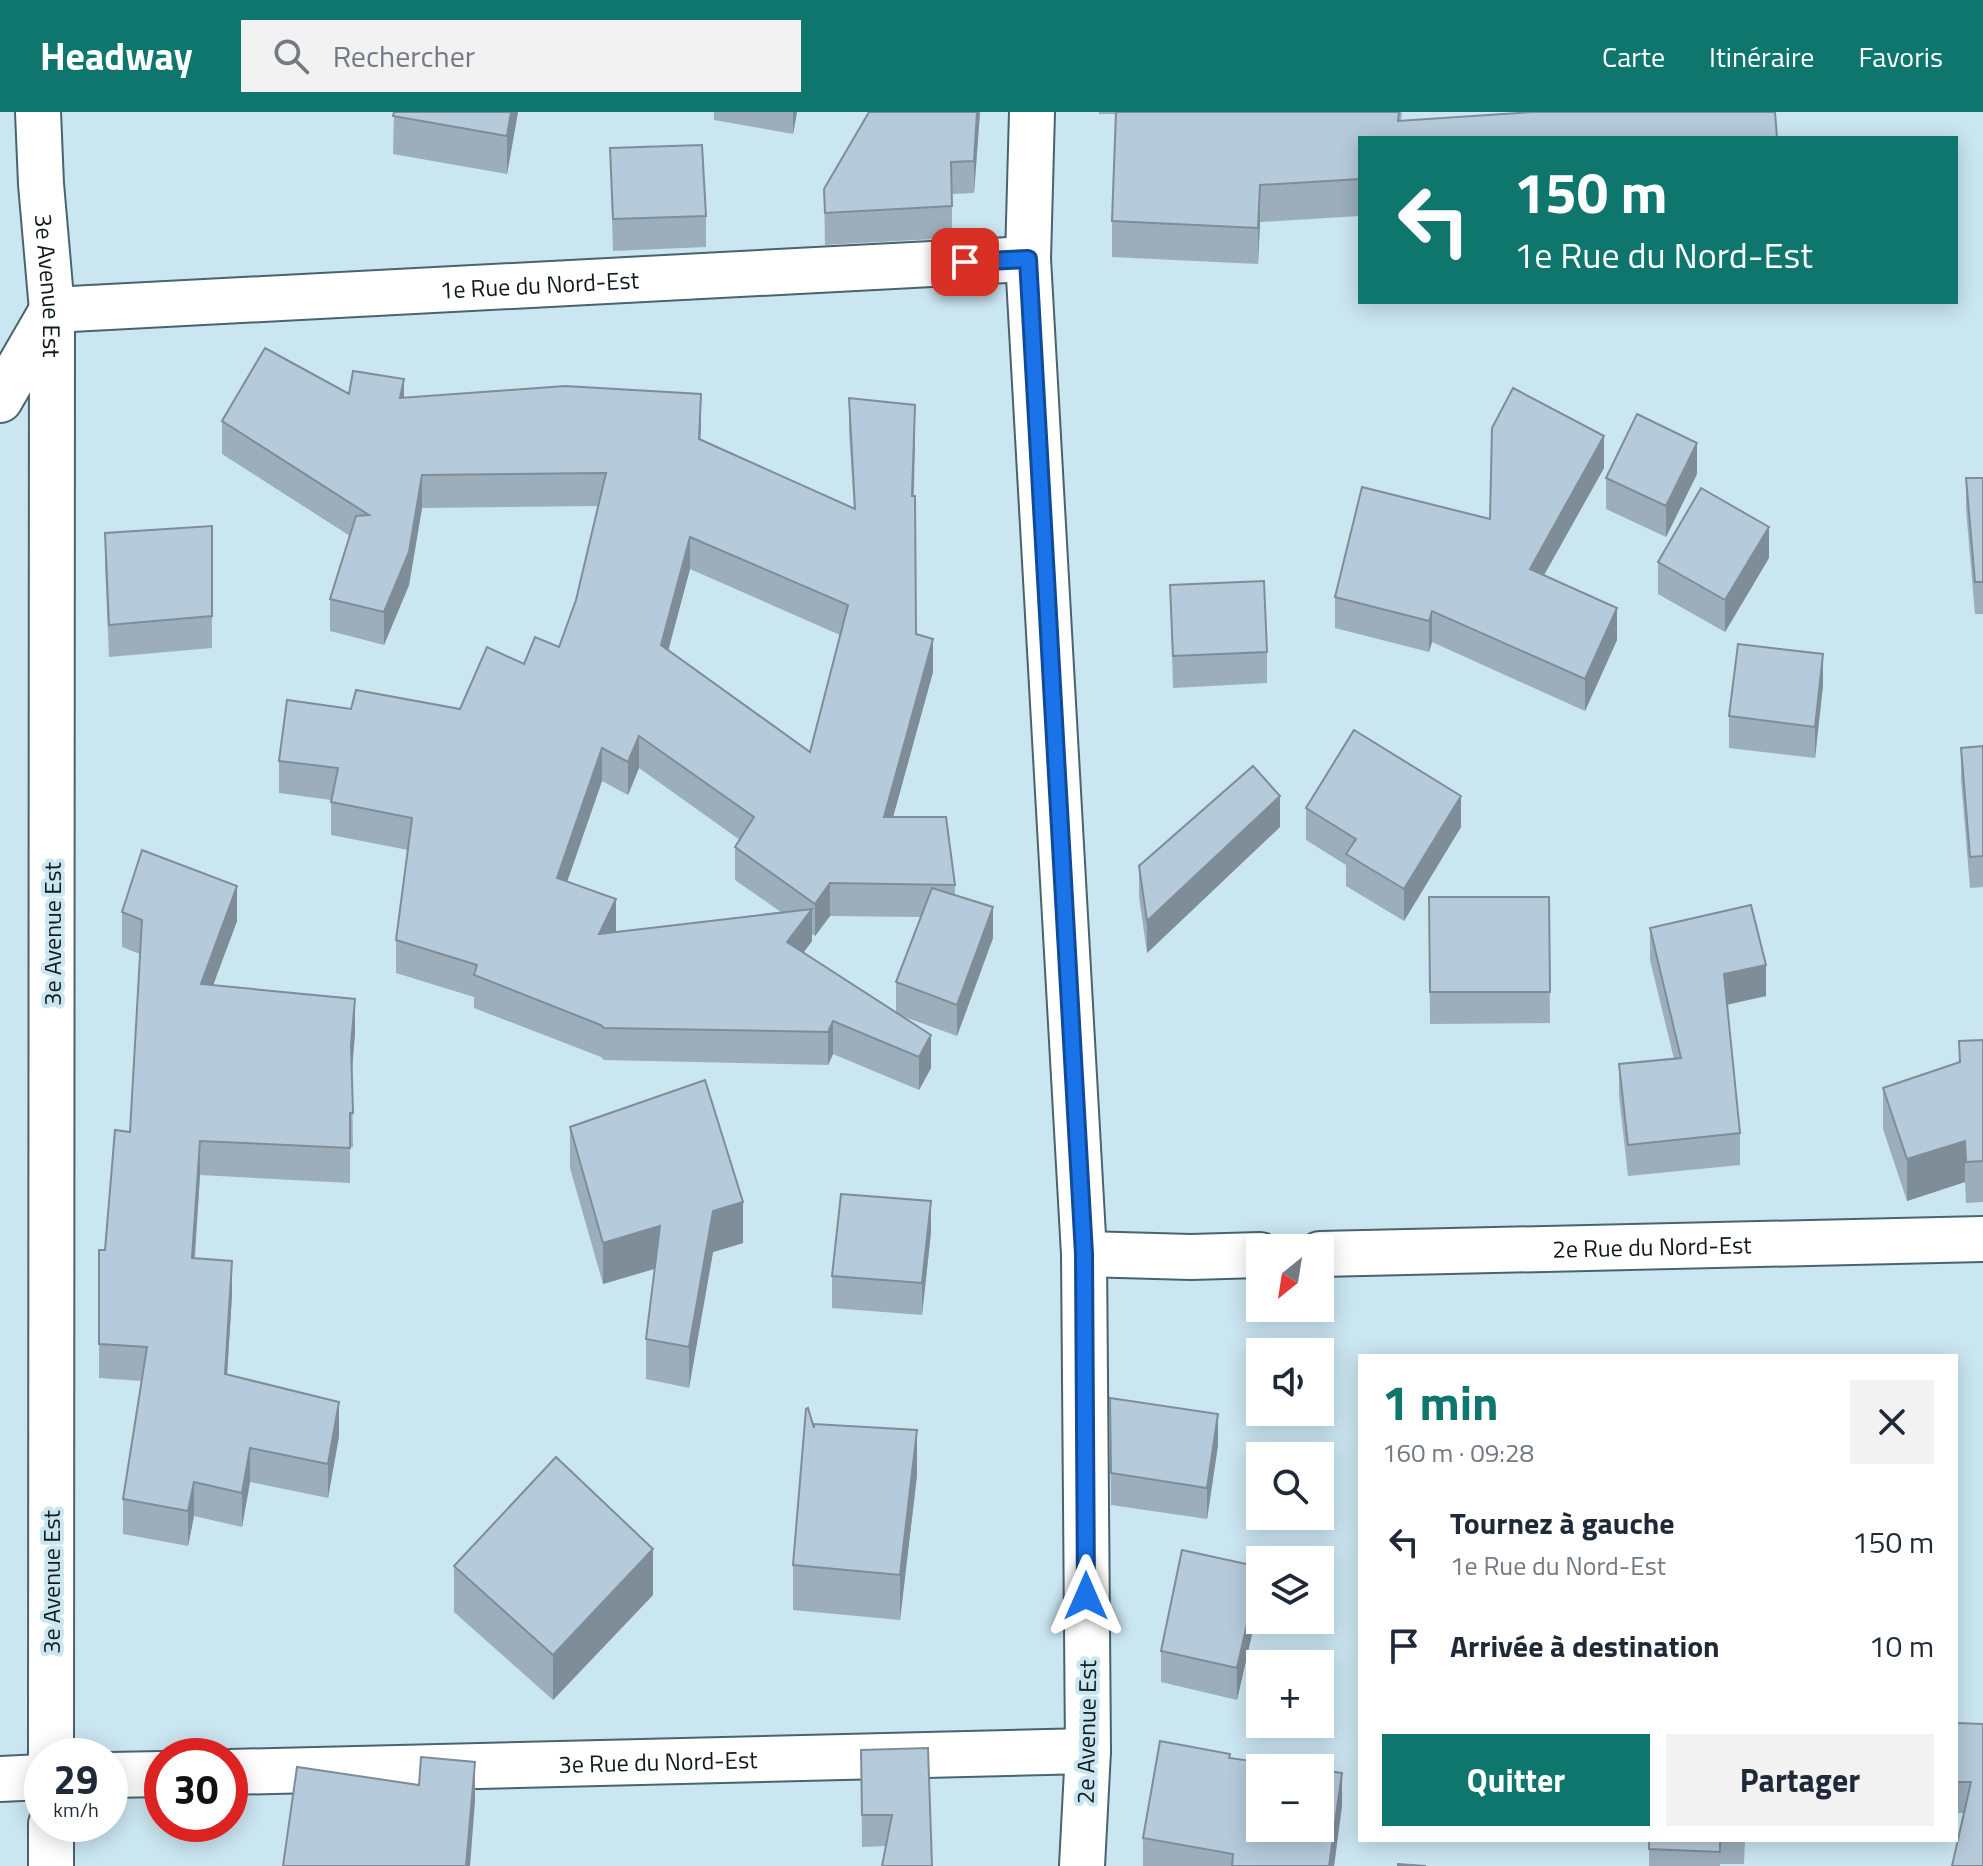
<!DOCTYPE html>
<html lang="fr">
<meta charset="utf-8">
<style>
:root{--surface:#fff;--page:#f2f2f3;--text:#1f2937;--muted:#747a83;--accent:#0f766e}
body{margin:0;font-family:"Titillium Web",sans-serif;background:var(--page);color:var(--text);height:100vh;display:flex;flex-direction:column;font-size:30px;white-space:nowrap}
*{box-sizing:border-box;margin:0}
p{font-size:26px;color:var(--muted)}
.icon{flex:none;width:44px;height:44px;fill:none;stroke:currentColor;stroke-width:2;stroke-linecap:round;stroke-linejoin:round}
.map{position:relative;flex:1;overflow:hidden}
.panel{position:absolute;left:1358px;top:1242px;width:600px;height:488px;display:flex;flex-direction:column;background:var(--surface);border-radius:0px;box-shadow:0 4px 20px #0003}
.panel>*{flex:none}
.banner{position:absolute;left:1358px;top:24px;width:600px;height:168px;border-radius:0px;box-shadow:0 4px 20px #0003;background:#0f766e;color:#fff;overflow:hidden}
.needle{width:52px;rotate:210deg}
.buttons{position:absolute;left:1246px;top:1122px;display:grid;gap:16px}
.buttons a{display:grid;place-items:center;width:88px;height:88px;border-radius:0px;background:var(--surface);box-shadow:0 4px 20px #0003;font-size:40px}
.speed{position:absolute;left:24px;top:1626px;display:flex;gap:16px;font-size:40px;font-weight:700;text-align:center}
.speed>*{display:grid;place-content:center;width:104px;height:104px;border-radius:50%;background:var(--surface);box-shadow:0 4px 20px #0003;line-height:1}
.speed small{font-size:20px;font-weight:400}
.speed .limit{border:12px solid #d22;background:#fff;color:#111}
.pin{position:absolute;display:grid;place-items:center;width:68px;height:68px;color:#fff;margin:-34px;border-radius:16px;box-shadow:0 4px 12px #0006}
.me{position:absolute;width:88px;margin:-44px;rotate:0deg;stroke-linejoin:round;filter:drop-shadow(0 0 6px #0008)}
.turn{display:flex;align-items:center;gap:28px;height:168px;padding:0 24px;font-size:36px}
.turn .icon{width:104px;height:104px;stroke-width:2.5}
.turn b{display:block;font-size:56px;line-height:68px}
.round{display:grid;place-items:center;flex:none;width:84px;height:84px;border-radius:0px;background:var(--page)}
.headline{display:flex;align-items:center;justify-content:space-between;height:136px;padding:0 24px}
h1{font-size:48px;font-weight:700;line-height:60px;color:var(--accent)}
.button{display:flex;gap:16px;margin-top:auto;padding:16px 24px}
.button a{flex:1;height:92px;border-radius:0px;background:var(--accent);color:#fff;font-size:32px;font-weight:700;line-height:92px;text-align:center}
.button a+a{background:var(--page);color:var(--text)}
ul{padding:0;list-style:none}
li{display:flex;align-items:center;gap:24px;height:104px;padding:0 24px}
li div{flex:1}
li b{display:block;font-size:30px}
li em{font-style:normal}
header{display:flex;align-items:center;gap:48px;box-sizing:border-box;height:112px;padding:0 40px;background:var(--accent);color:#fff}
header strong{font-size:38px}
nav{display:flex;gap:44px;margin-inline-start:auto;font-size:28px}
.search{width:560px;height:72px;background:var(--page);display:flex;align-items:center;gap:20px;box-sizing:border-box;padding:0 28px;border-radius:0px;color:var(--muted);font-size:30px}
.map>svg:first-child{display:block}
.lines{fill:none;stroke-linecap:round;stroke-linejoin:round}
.minor-casing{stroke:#4a636c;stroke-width:48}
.minor{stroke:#fff;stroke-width:44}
.wall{fill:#9caebc;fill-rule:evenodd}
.shaded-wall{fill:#7f8d99}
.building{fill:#b5cadb;stroke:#7f8d99;stroke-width:2;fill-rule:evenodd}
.route-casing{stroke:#114b97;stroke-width:20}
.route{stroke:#1a73e8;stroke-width:14}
.labels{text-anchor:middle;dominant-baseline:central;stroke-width:8;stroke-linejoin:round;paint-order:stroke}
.street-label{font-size:24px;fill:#111b1f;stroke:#cae6f1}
</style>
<header>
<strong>Headway</strong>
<div class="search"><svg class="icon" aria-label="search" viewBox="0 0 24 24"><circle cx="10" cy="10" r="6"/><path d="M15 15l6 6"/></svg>Rechercher</div>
<nav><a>Carte</a><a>Itinéraire</a><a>Favoris</a></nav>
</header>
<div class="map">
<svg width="1983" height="1754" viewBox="0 0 1983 1754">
<rect width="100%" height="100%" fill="#cae6f1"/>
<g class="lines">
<defs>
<g id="minor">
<path id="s1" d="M38,0L41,72L52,198L51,1644"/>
<polyline points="1032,0 1028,147 1084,1142 1088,1639 1082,1754"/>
<path id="s2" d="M0,288L52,198L1028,147"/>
<polyline points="1084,1142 1191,1145 1260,1143"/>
<path id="s3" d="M1320,1142L1983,1127"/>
<path id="s4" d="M230,1660L1088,1639"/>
<polyline points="110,1663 162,1662"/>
<polyline points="0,1667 42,1665"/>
<polyline points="51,1754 51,1712"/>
</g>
</defs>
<!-- minor casing -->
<use href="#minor" class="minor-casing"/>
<!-- minor -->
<use href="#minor" class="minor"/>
</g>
<!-- wall -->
<g class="wall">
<polygon points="394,0 518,0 507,62 393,42"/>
<polygon points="714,0 797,0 793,22 714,8"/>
<polygon points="980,0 974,81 952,82 952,126 825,133 824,77"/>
<polygon points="1099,0 1402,0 1401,9 1360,26 1360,104 1260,110 1258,152 1112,145 1112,109 1116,2 1099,2"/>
<polygon points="610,36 706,104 706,135 613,139"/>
<path d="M349,282L404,286L701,314L700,328L854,396L849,319V286L915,326L914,384L916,522L933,560L893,705L955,773V783L993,826L957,924L899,903L931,956L919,978L833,942L828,953L604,948L601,945L474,896V885L396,861V828L408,738L331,723V688L279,681V649L351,597H460L524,552L559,535L576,488L599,394L422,396L409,473L384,533L330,519V487L350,424L222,342V309ZM690,457L840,523L810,640L668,538ZM639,656L740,728L735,735V768L781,800L616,820L567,770L602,669L628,683ZM830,804L921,805L896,870V901L803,841L812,829V822L815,824Z"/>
<polygon points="1604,356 1544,463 1617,528 1585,599 1432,530 1429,540 1335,516 1335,485 1490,407"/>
<polygon points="1697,362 1666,425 1606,397 1606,366"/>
<polygon points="1966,366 1983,366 1983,502 1975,502 1966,397"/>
<polygon points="212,414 212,536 109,545 105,453 105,421"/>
<polygon points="1769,446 1725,520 1658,482 1658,450"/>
<polygon points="1170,473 1267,540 1267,571 1173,576"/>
<polygon points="1823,573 1815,646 1729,636 1729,604"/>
<polygon points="1983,634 1983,775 1970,776 1961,667 1961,636"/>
<polygon points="1306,696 1461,715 1404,809 1346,774 1346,753 1306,728"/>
<polygon points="1280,715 1147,841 1139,785 1139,754"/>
<polygon points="1429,785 1549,785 1550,911 1430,912"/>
<polygon points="122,800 237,809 213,873 355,921 352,961 353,1035 350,1035 350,1071 200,1063 195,1146 232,1183 227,1262 339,1324 328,1386 250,1370 242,1415 194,1404 188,1434 123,1422 123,1387 142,1269 99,1266 99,1138 105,1138 130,1020 140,842 122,835"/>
<polygon points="1650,816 1766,884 1727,893 1740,1021 1740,1053 1628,1064 1619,984 1619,952 1674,947 1650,848"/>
<polygon points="1983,928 1983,1090 1966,1091 1965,1070 1907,1089 1883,1017 1883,976 1959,950 1959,929"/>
<polygon points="570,1015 743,1131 713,1140 689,1276 646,1267 646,1227 655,1157 603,1172 570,1056"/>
<polygon points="931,1120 922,1203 832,1196 832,1164"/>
<polygon points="1110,1286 1218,1333 1207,1407 1111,1393"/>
<polygon points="814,1316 917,1363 900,1508 793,1498 793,1453"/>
<polygon points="454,1454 653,1483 553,1588 454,1500"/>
<polygon points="1260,1487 1237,1588 1161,1570 1161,1539"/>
<polygon points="1956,1611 1983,1612 1964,1701 1956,1701"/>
<polygon points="861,1638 932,1754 886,1734 862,1735"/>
<polygon points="1230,1646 1342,1693 1334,1754 1143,1754 1143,1726"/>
<polygon points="1649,1728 1745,1728 1744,1752 1720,1752 1720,1754 1649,1754"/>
</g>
<!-- shaded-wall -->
<g class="shaded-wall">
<polygon points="511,0 518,0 507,62 507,24"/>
<polygon points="793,0 797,0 793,22"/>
<polygon points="977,0 980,0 974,81 974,49"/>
<polygon points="1260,73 1260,110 1258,152 1258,116"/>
<polygon points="404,267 404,300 400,286"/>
<polygon points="701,282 701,314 699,360 699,327"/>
<polygon points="915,293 915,326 912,417 912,384"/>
<polygon points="1604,324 1604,356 1530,488 1530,457"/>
<polygon points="1697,331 1697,362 1666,425 1666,394"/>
<polygon points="422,363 422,396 409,473 384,533 384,500"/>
<polygon points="1769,415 1769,446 1725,520 1725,488"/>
<polygon points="690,425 690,457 661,566 661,533"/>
<polygon points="1617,496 1617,528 1585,599 1585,567"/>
<polygon points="1432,499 1432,530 1429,540 1429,509"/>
<polygon points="933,527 933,560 884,738 884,705"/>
<polygon points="1823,542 1823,573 1815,646 1815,615"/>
<polygon points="639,624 639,656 628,683 628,650"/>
<polygon points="602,636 602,669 557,799 557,766"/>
<polygon points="1280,684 1280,715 1147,841 1147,809"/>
<polygon points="1461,684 1461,715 1404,809 1404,777"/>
<polygon points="830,771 830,804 815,824 815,792"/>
<polygon points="237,774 237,809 201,906 201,872"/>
<polygon points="616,787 616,820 599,822"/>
<polygon points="993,795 993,826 957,924 957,893"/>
<polygon points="812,797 812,829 787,863 787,830"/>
<polygon points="1766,853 1766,884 1724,893 1724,862"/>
<polygon points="355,887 355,921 351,967 351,933"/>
<polygon points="833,909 833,942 828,953 828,920"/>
<polygon points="931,923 931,956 919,978 919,945"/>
<polygon points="200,1029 200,1063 192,1180 192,1146"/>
<polygon points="1965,1029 1965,1070 1907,1089 1907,1047"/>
<polygon points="931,1089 931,1120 922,1203 922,1171"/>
<polygon points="743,1090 743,1131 713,1140 689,1276 689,1235 713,1099"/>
<polygon points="660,1114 660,1155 603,1172 603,1131"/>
<polygon points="232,1149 232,1183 225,1296 225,1262"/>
<polygon points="339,1290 339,1324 328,1386 328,1352"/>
<polygon points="1218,1302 1218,1333 1207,1407 1207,1376"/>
<polygon points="917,1318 917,1363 900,1508 900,1463"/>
<polygon points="250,1336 250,1370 242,1415 242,1381"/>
<polygon points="194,1370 194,1404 188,1434 188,1399"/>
<polygon points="653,1437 653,1483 553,1588 553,1543"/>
<polygon points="1260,1455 1260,1487 1237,1588 1237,1556"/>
<polygon points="475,1650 475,1689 470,1754 466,1754"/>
<polygon points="1342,1661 1342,1693 1334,1754 1329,1754"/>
</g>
<!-- building -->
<g class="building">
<polygon points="394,0 511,0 507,24 393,4"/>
<polygon points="869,0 977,0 974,49 951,50 952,94 825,101 824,77"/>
<polygon points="1116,0 1399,0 1398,9 1533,0 1775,0 1777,26 1360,26 1360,67 1260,73 1258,116 1112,109"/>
<polygon points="702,33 706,104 613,107 610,36"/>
<path d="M265,236L349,282L353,259L404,267L400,286L565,274L701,282L699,327L855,397L849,286L915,293L912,384H915L916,522L933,527L884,705H946L955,773L830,771L815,792L735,735L754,705L639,624L628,650L602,636L557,766L616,787L599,822L812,797L787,830L931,923L919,945L833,909L828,920L604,916L601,913L474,863L477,853L396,828L412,706L331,690L338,656L279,649L287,588L351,597L356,578L460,597L487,535L524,552L535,525L559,535L576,488L606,361L422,363L409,440L384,500L330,487L356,404L369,403L222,309ZM690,425L848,493L810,640L661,533Z"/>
<polygon points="1513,276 1604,324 1530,457 1617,496 1585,567 1432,499 1429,509 1335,485 1362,375 1490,407 1492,316"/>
<polygon points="1637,302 1697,331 1666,394 1606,366"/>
<polygon points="1966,366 1983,366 1983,470 1975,470"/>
<polygon points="1701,376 1769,415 1725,488 1658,450"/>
<polygon points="212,414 212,504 109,513 105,421"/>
<polygon points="1264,469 1267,540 1173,544 1170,473"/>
<polygon points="1738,532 1823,542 1815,615 1729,604"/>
<polygon points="1354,618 1461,684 1404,777 1346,742 1356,727 1306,696"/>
<polygon points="1983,634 1983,744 1970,745 1961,636"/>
<polygon points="1253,654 1280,684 1147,809 1139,754"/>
<polygon points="142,738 237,774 201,872 355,887 351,933 353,1001 350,1001 350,1036 200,1029 192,1146 232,1149 225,1262 339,1290 328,1352 250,1336 242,1381 194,1370 188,1399 123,1387 147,1235 99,1232 99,1138 105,1138 115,1018 130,1020 142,808 122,800"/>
<polygon points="932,776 993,795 957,893 896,870"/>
<polygon points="1429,785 1549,785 1550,880 1430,880"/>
<polygon points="1751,793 1766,853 1724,862 1740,1021 1628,1033 1619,952 1681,946 1650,816"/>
<polygon points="1983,928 1983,1049 1966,1050 1965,1029 1907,1047 1883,976 1960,950 1959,929"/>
<polygon points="705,968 743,1090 713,1099 689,1235 646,1227 660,1114 603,1131 570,1015"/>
<polygon points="841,1082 931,1089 922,1171 832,1164"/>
<polygon points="1110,1286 1218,1302 1207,1376 1111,1361"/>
<polygon points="808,1296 814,1316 814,1312 917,1318 900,1463 793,1453 806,1297"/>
<polygon points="556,1345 653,1437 553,1543 454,1454"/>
<polygon points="1182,1438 1260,1455 1237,1556 1161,1539"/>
<polygon points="1956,1611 1983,1612 1983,1754 1952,1754 1971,1670 1956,1670"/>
<polygon points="1160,1629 1230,1642 1229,1646 1303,1656 1260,1656 1260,1716 1320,1716 1320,1658 1342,1661 1329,1754 1232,1754 1233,1742 1143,1726"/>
<polygon points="928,1636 932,1754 882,1754 892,1703 862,1703 861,1638"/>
<polygon points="421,1645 475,1650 466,1754 283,1754 297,1655 419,1673"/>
<polygon points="1649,1728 1720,1728 1720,1740 1649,1737"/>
<polygon points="1398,1752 1426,1754 1398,1754"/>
</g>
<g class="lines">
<defs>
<polyline id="route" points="965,150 1028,147 1084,1142 1086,1484"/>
</defs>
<!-- route casing -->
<use href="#route" class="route-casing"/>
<!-- route -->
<use href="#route" class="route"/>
</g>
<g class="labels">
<!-- street labels -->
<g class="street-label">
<text stroke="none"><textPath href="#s2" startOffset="592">1e Rue du Nord-Est</textPath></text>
<text stroke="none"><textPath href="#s1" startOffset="174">3e Avenue Est</textPath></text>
<text transform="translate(52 822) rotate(-90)">3e Avenue Est</text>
<text stroke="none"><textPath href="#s3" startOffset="332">2e Rue du Nord-Est</textPath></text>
<text transform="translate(51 1470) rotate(-90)">3e Avenue Est</text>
<text transform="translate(1086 1620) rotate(-89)">2e Avenue Est</text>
<text stroke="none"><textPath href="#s4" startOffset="428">3e Rue du Nord-Est</textPath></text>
</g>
</g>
</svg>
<div class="buttons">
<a><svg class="needle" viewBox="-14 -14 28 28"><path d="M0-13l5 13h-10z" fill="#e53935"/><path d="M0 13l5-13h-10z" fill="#747a83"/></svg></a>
<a><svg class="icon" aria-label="sound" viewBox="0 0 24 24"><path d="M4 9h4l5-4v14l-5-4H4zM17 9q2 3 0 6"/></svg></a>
<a><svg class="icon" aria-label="search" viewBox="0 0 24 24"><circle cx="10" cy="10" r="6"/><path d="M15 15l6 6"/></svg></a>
<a><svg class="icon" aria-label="layers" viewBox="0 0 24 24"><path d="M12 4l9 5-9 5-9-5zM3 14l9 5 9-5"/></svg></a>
<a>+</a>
<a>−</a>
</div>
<div class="speed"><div>29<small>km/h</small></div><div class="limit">30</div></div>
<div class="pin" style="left:965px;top:150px;background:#d93025"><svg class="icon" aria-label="arrive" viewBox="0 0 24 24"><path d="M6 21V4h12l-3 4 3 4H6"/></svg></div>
<svg class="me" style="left:1086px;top:1484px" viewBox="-20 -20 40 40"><path d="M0-17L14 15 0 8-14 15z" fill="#1a73e8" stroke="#fff" stroke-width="4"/></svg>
<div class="banner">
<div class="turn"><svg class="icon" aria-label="left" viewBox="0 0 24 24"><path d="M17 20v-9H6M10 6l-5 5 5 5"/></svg><div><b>150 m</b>1e Rue du Nord-Est</div></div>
</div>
<section class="panel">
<div class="headline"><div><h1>1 min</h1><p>160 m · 09:28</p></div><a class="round"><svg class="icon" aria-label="close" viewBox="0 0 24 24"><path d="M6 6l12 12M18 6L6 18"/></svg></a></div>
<ul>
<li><svg class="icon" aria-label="left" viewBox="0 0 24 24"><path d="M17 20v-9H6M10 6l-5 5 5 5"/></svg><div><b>Tournez à gauche</b><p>1e Rue du Nord-Est</p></div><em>150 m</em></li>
<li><svg class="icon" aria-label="arrive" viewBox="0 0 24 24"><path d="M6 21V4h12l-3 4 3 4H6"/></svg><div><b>Arrivée à destination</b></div><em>10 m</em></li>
</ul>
<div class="button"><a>Quitter</a><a>Partager</a></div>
</section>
</div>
